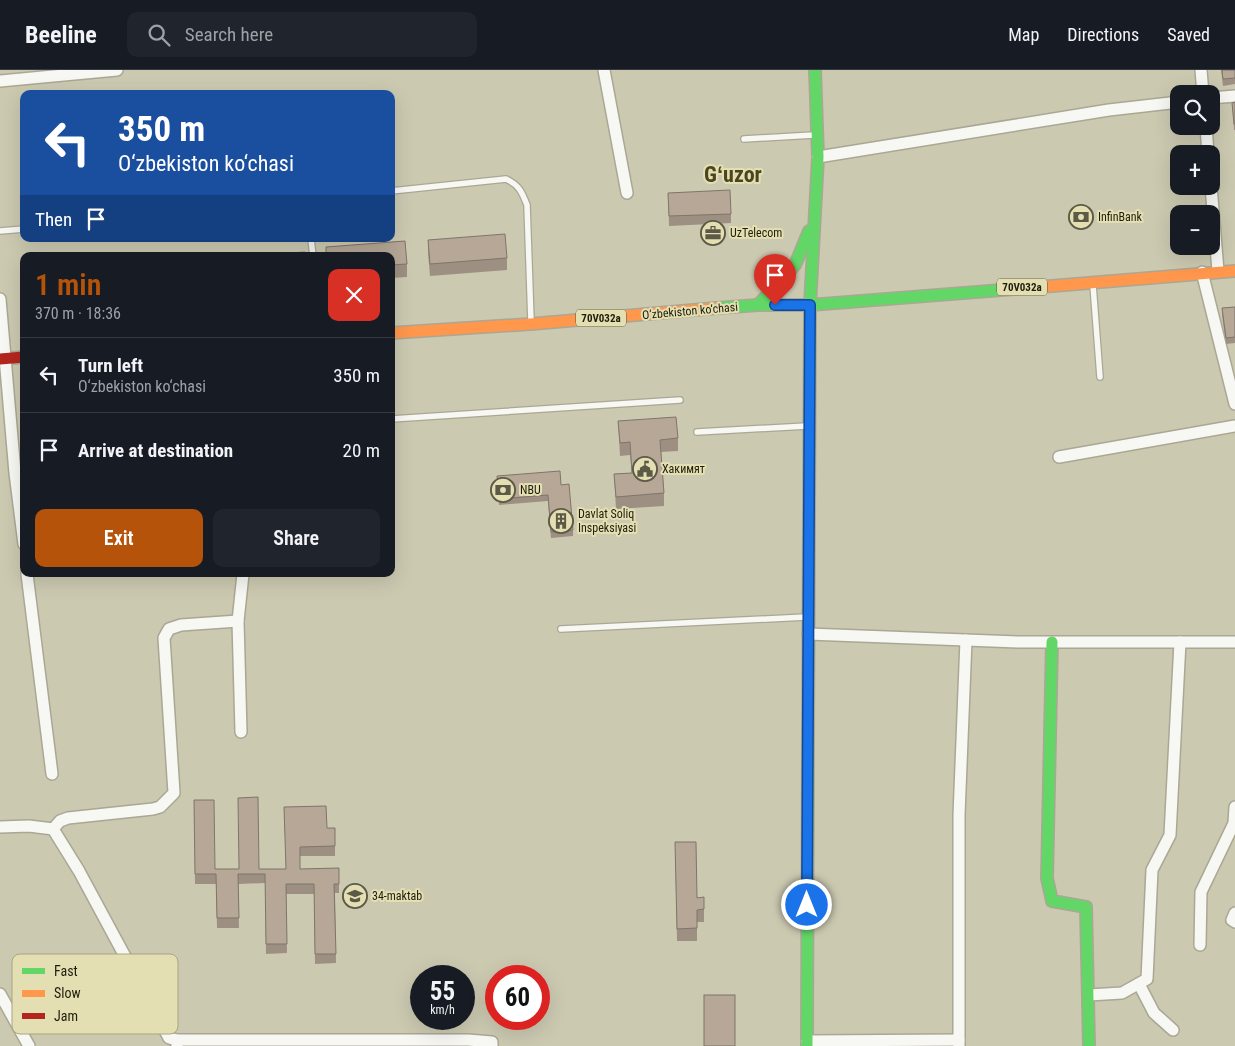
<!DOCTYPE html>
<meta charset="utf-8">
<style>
:root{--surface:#171b24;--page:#20242c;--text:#f1f3f6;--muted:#9ea1a6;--line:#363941;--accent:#b45309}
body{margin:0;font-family:"Roboto Condensed",sans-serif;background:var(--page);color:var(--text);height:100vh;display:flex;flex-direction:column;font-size:19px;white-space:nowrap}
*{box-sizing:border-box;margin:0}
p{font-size:16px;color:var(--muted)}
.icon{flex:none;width:28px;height:28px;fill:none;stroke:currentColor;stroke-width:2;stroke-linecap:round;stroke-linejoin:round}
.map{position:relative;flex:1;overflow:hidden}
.drawer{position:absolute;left:20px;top:182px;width:375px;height:325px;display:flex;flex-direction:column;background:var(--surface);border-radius:10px;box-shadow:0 5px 20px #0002}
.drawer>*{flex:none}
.hud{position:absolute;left:20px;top:20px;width:375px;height:152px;border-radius:10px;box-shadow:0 5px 20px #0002;background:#1a4fa0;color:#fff;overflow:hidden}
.controls{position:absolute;left:1170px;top:15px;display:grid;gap:10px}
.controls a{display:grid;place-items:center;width:50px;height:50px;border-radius:10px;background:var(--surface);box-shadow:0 5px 20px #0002;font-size:25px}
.speed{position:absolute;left:410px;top:895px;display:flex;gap:10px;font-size:25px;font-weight:700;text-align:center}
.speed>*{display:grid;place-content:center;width:65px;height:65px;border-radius:50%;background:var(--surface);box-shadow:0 5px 20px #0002;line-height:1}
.speed small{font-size:12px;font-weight:400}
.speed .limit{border:8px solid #d22;background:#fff;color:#111}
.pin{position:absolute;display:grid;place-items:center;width:42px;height:42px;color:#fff;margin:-51px -21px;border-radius:50% 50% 50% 0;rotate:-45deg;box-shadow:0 0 5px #0007}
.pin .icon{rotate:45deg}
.me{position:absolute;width:55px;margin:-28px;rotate:0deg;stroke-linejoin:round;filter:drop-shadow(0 0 4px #0008)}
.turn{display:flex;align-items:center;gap:18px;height:105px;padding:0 15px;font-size:22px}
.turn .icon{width:65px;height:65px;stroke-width:2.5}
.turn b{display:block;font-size:35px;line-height:42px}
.then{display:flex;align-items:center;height:48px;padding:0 15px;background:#0003;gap:10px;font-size:19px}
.round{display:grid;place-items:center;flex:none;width:52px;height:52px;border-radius:10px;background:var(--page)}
.summary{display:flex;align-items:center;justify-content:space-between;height:85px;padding:0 15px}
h1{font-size:30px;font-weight:600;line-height:38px;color:var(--accent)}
.primary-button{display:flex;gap:10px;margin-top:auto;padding:10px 15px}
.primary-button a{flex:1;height:58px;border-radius:10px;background:var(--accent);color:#fff;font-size:20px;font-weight:600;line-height:58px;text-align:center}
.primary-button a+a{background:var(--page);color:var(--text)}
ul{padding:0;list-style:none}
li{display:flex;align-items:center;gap:15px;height:75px;padding:0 15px;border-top:1px solid var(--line)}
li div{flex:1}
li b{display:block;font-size:19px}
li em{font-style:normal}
header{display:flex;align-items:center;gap:30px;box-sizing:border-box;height:70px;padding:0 25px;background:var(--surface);border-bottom:1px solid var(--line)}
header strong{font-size:24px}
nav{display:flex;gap:28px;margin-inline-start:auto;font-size:18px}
.search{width:350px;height:45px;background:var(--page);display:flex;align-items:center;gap:12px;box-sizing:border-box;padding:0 18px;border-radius:10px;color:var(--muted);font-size:19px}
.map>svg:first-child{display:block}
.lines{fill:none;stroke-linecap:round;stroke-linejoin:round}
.lane-casing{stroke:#aaa794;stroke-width:8}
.street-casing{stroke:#aaa794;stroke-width:14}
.fast-casing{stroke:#aaa794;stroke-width:14}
.slow-casing{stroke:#aaa794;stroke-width:14}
.jam-casing{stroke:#aaa794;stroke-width:14}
.lane{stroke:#f7f7f3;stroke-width:5.5}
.street{stroke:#f7f7f3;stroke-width:11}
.fast{stroke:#63d668;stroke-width:11}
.slow{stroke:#ff974d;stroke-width:11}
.jam{stroke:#b3261e;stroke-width:11}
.wall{fill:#9d9082}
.building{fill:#b6a797;stroke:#7f756a}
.route-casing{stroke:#114b97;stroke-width:12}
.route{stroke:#1a73e8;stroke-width:9}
.labels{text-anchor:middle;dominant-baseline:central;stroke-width:4;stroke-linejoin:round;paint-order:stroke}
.shield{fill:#e4dfb2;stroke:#5a573e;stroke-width:1}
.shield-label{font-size:11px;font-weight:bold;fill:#1f1d0c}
.poi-label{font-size:12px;fill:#1f1d0c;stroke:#e4dfb2;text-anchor:start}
.street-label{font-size:12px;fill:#1f1d0c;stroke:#e4dfb2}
.town-label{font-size:22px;font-weight:bold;fill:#4a451d;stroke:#e4dfb2}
.key{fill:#e4dfb2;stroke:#a9a580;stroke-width:1}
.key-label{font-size:14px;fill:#1f1d0c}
</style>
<header>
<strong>Beeline</strong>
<div class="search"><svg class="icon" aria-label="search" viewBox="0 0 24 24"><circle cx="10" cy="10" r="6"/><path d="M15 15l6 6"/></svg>Search here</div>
<nav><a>Map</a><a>Directions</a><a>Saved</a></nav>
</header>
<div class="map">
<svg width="1235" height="976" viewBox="0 0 1235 976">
<rect width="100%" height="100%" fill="#ccc9b1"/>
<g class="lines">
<defs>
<g id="lane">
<polyline points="744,69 814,65"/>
<path d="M391,121L506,109C519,115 522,122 527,135L531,251"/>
<polyline points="0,161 24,159"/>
<polyline points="311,169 313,186"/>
<polyline points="1093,215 1100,307"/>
<polyline points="391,349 680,330"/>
<polyline points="697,362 807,356"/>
<polyline points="561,559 806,547"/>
</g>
<g id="street">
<polyline points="604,0 627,123"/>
<polyline points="1201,0 1203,24"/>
<polyline points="0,11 117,0"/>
<polyline points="1211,28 1235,26"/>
<polyline points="1206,56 1208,84"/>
<polyline points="818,87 1109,40 1179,32"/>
<polyline points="1211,116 1218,201"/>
<polyline points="1202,202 1235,334"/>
<polyline points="0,229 15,403 24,474"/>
<polyline points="1059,387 1235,356"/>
<polyline points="27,504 52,704"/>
<polyline points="808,564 1018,572 1235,572"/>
<polyline points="241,662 238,551 243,504"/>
<polyline points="0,757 29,756 53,759 79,801 169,968 177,970"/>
<polyline points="53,759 60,751 68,748 153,739 160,737 174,723 164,568 169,559 181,555 238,551"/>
<polyline points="1235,843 1232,850 1235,852"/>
<polyline points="1200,875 1201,822 1234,753 1235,737"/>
<polyline points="1139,914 1154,943 1173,960"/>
<polyline points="0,924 29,976"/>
<polyline points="1089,925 1122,923 1147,909 1152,800 1170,765 1180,572"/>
<polyline points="807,971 959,970"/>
<polyline points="177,976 177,970 468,970 492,972 492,976"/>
<polyline points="959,976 959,745 966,570"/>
</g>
<g id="fast">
<polyline points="758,235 795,195 809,161"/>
<polyline points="717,238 758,235 810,235 1040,217"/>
<polyline points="809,446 810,235 818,87 815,0"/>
<polyline points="1052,572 1047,808 1052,831 1086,837 1089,976"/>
<polyline points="807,976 808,669"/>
</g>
<g id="slow">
<polyline points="1040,217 1235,201"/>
<polyline points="391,263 531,254 717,238"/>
<polyline points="808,669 809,446"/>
</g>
<polyline id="jam" points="0,289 24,287"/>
</defs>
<!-- lane casing -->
<use href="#lane" class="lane-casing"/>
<!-- street casing -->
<use href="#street" class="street-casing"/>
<!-- fast casing -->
<use href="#fast" class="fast-casing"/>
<!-- slow casing -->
<use href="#slow" class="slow-casing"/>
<!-- jam casing -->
<use href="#jam" class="jam-casing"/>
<!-- lane -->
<use href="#lane" class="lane"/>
<!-- street -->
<use href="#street" class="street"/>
<!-- fast -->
<use href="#fast" class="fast"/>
<!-- slow -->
<use href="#slow" class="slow"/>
<!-- jam -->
<use href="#jam" class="jam"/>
</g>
<!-- wall -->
<g class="wall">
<polygon points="1221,0 1235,0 1235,14 1223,16"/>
<polygon points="1235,32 1235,60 1234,60 1232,33"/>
<polygon points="668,123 731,144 731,153 669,156"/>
<polygon points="428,170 507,188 507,200 430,206 428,183"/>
<polygon points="405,171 407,194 407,207 391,208 391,186 326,186 326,177"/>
<polygon points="1235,237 1235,273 1226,274 1222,245 1222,238"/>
<polygon points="618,351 678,368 678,381 661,382 664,423 664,436 616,439 614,404 632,403 630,385 620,386"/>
<polygon points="497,406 561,415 573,460 573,466 551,468 548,431 499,435"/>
<polygon points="194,730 215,799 286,799 284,737 327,758 335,758 335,786 300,786 300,799 339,798 339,823 335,823 336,893 315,894 314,824 286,824 287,883 266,884 265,813 238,814 239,858 217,858 216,814 195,814"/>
<polygon points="675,772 697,828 704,839 704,852 697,852 697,871 677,871"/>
</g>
<!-- building -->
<g class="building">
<polygon points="1222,0 1235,0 1235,8 1223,9"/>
<polygon points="1235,32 1235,54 1234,54 1232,33"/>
<polygon points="730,120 731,144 669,146 668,123"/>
<polygon points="505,164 507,188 430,194 428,170"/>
<polygon points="405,171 407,194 391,195 391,186 326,186 326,177"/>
<polygon points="305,182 305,186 242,186"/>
<polygon points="205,184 206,186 176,186"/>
<polygon points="1235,237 1235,267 1226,268 1222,238"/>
<polygon points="676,347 678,368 660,370 664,423 616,427 614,404 632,403 630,372 620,373 618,351"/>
<polygon points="560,401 561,415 569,414 573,460 551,462 548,425 499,429 497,406"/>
<polygon points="258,727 259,799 286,799 284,737 326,736 327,758 335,758 335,776 300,777 300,799 339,798 339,814 334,814 336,884 315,884 314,814 286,814 287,874 266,874 265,804 238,804 239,848 217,848 216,804 195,804 194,730 214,730 215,799 239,799 238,728"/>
<polygon points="675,772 696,772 697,828 704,827 704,839 697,840 697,858 677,859"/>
<rect x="704" y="925" width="31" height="51"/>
</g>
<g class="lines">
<defs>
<polyline id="route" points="775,235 810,235 807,835"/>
</defs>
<!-- route casing -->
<use href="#route" class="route-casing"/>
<!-- route -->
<use href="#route" class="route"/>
</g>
<!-- icons -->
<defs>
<symbol id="bank-ring" viewBox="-11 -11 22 22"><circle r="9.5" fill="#e4dfb2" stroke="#5c5946" stroke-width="1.5"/><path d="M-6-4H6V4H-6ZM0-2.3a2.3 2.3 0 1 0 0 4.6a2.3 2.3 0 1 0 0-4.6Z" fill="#5c5946"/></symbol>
<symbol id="office-ring" viewBox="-11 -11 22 22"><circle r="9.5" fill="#e4dfb2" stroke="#5c5946" stroke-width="1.5"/><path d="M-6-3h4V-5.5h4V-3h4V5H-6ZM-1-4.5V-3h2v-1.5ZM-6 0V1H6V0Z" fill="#5c5946"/></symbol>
<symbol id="civic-ring" viewBox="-11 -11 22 22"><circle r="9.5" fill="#e4dfb2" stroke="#5c5946" stroke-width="1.5"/><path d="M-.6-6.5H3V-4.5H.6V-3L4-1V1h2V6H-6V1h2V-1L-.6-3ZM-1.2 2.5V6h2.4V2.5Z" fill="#5c5946"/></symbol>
<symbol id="building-ring" viewBox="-11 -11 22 22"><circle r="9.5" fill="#e4dfb2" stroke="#5c5946" stroke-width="1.5"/><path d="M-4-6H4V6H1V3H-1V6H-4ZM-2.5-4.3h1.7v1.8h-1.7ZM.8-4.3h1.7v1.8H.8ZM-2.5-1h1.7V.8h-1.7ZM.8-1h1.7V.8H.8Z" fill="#5c5946"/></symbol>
<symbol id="school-ring" viewBox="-11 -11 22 22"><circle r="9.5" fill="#e4dfb2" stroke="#5c5946" stroke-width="1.5"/><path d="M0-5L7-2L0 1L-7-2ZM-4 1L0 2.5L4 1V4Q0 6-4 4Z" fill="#5c5946"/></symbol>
</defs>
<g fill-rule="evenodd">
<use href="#bank-ring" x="1067" y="133" width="28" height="28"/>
<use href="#office-ring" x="699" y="149" width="28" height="28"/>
<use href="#civic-ring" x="631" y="385" width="28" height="28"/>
<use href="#bank-ring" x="489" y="406" width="28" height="28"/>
<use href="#building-ring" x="547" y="437" width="28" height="28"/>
<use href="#school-ring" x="341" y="812" width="28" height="28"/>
</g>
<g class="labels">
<!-- shield labels -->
<g class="shield">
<rect x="997" y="208.5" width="50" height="17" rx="4"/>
<rect x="576" y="239.5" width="50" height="17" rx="4"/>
</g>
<g class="shield-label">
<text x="1022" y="217">70V032a</text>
<text x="601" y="248">70V032a</text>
</g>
<!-- poi labels -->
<g class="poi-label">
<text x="1098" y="147">InfinBank</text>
<text x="730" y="163">UzTelecom</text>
<text x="662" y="399">Хакимят</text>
<text x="520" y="420">NBU</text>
<text x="578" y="444">Davlat Soliq<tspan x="578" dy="14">Inspeksiyasi</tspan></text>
<text x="372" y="826">34-maktab</text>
</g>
<!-- street labels -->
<g class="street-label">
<text transform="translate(690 241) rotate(-5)">O‘zbekiston ko‘chasi</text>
</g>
<!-- town labels -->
<g class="town-label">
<text x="733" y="104">Gʻuzor</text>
</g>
</g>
<!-- legend -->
<rect x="12" y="884" width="166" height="80" rx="8" class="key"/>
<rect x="22" y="898" width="23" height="6" fill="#63d668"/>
<rect x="22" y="920" width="23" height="7" fill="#ff974d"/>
<rect x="22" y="943" width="23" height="6" fill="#b3261e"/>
<g class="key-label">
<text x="54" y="906">Fast</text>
<text x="54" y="928">Slow</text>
<text x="54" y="951">Jam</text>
</g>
</svg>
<div class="controls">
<a><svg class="icon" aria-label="search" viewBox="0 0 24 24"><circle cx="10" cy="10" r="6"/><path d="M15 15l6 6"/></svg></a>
<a>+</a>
<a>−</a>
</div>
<div class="speed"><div>55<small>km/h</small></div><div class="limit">60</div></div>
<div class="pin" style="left:775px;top:235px;background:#d93025"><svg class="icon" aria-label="arrive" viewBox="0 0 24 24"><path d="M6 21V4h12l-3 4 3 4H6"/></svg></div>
<svg class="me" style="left:807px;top:835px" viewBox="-20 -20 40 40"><circle r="17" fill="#1a73e8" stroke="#fff" stroke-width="3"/><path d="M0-11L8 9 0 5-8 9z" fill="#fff"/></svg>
<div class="hud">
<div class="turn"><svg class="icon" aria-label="left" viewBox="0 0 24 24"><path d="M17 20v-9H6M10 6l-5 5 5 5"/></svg><div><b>350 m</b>O‘zbekiston ko‘chasi</div></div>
<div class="then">Then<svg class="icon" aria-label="arrive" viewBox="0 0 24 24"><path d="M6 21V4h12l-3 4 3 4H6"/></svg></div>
</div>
<section class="drawer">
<div class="summary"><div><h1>1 min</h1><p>370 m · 18:36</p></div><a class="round" style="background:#d93025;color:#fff"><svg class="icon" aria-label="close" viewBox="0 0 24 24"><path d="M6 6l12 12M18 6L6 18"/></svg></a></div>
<ul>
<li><svg class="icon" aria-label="left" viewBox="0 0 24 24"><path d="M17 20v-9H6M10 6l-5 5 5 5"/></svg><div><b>Turn left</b><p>O‘zbekiston ko‘chasi</p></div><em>350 m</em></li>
<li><svg class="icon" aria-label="arrive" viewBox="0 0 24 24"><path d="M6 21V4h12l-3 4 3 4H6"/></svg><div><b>Arrive at destination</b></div><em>20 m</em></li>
</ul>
<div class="primary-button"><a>Exit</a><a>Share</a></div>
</section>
</div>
